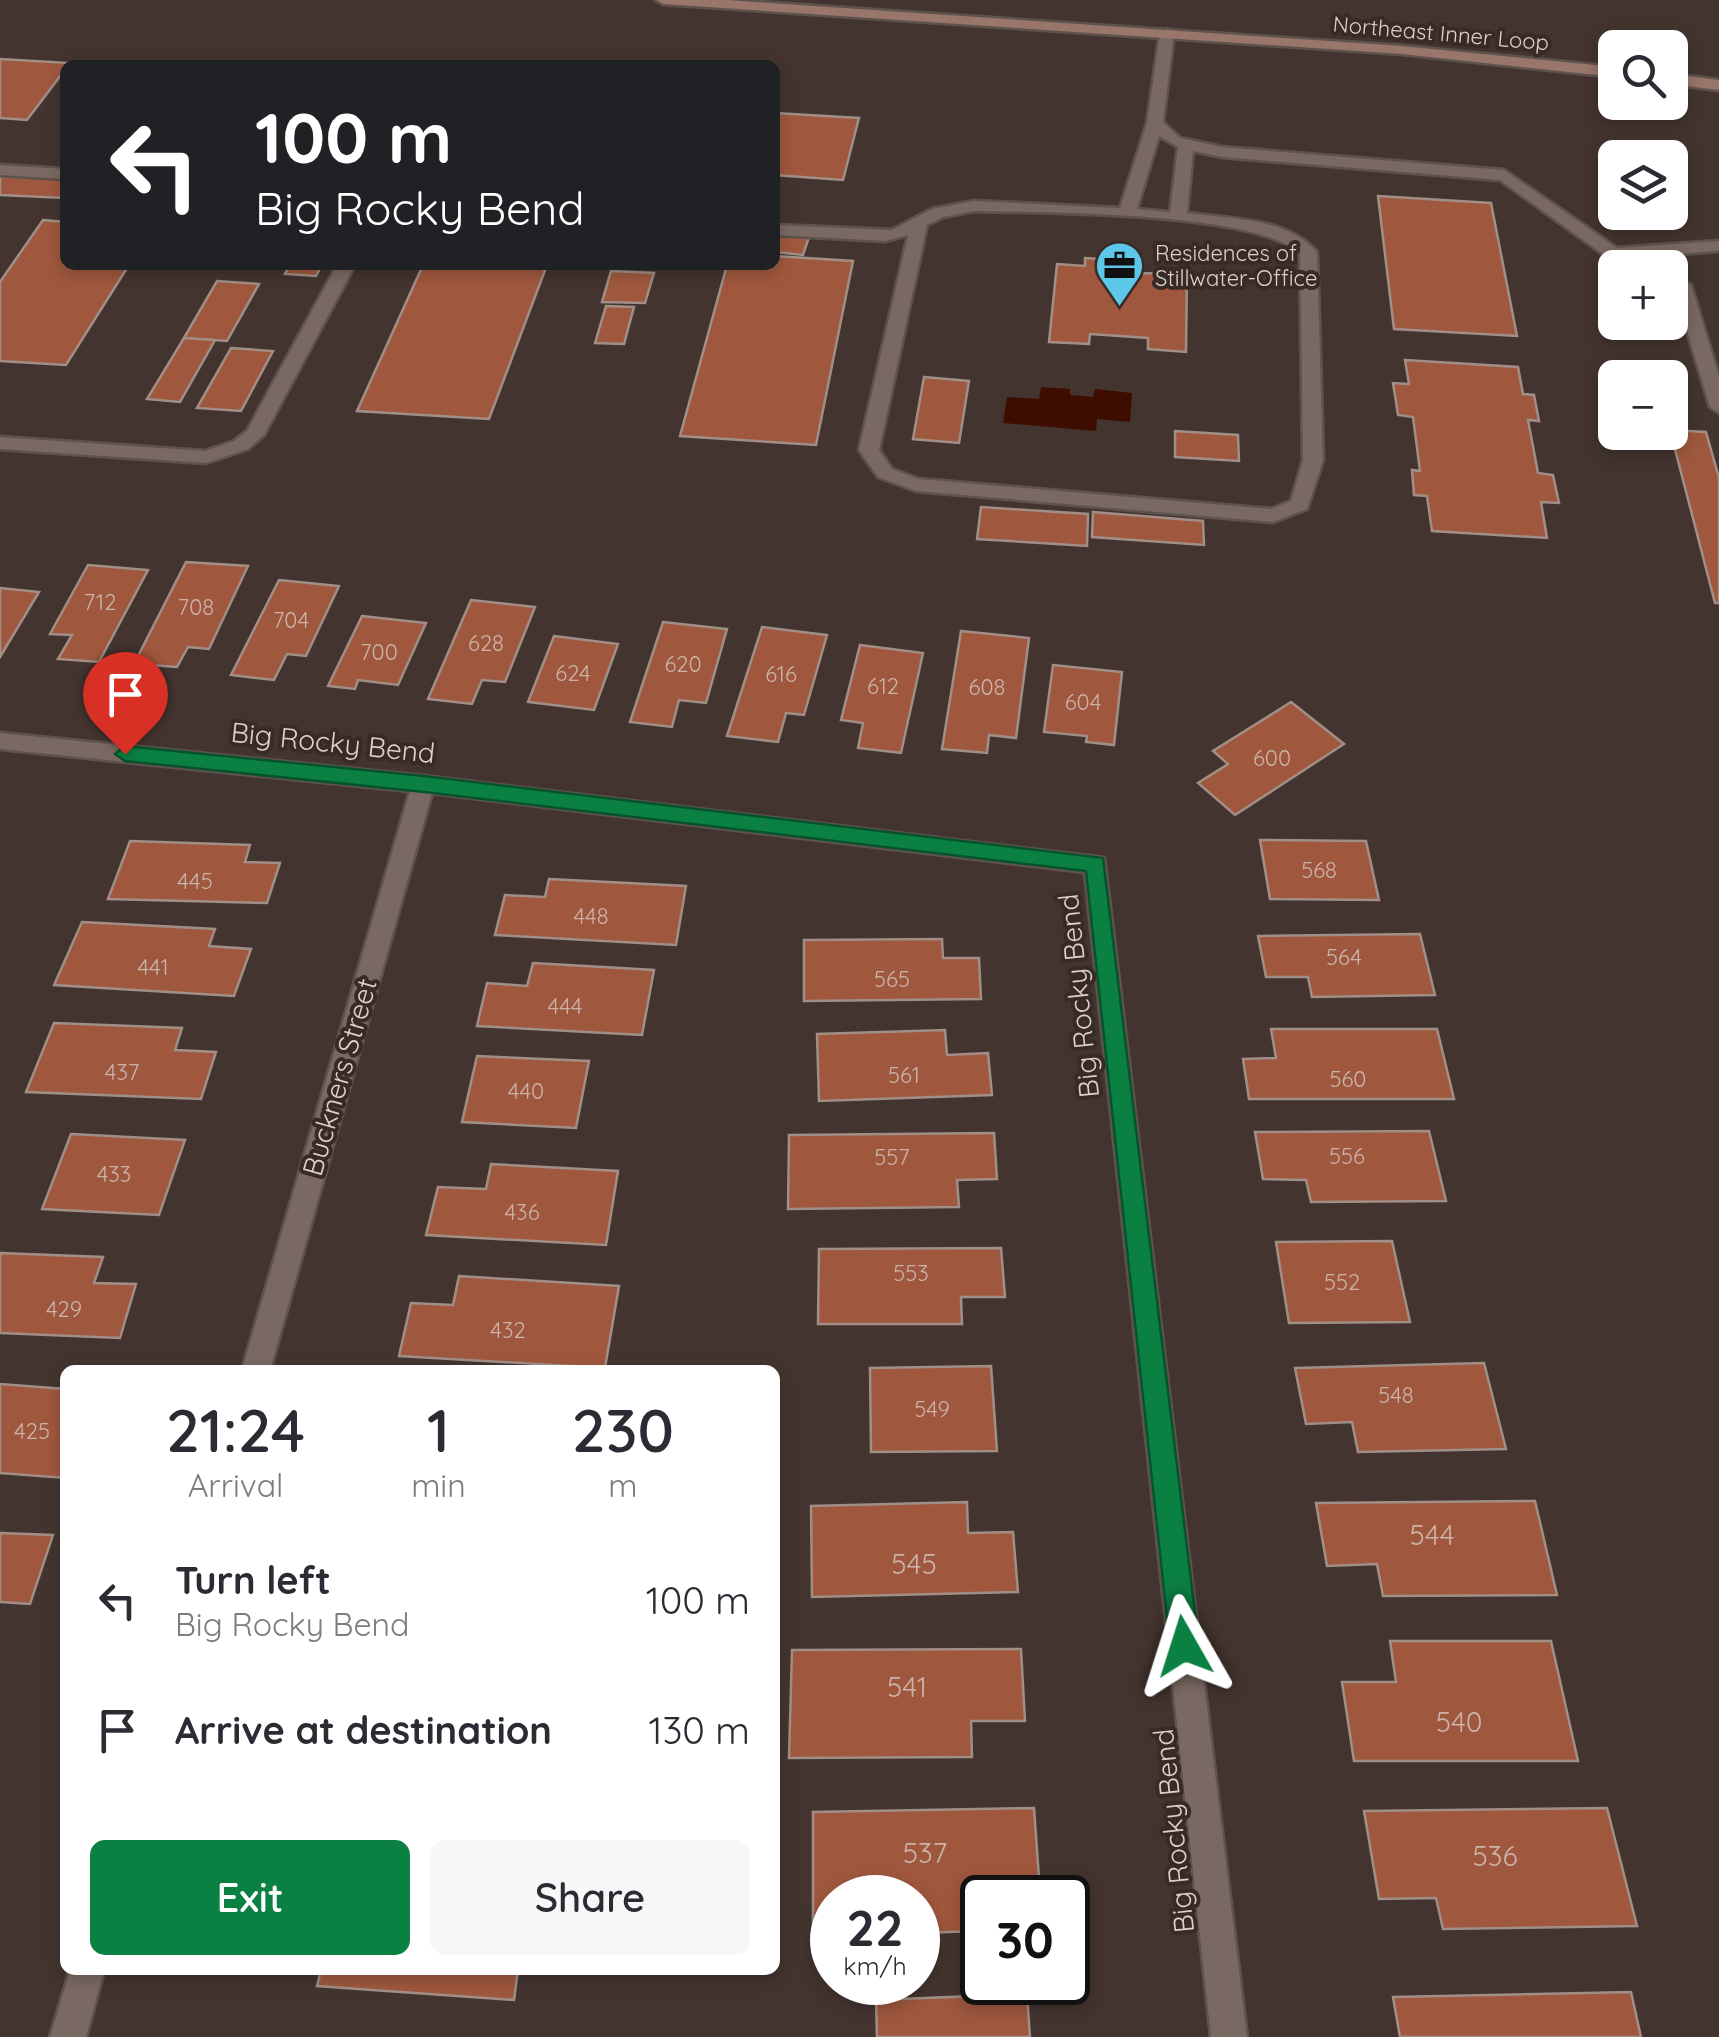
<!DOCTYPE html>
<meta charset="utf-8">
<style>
:root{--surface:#fff;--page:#f7f7f7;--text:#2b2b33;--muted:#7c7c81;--accent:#0b8043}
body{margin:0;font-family:Quicksand,sans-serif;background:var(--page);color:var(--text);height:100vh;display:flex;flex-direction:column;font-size:38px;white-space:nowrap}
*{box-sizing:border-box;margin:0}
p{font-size:32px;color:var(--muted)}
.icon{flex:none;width:55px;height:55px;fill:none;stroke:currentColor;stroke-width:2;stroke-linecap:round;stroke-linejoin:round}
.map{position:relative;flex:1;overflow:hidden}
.drawer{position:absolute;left:60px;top:1365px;width:720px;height:610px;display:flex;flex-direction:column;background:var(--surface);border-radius:15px;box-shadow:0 5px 15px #0003}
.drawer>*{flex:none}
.guide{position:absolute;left:60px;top:60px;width:720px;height:210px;border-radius:15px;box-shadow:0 5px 15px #0003;background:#202124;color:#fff;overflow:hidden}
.fabs{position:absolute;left:1598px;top:30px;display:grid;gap:20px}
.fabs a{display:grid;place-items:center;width:90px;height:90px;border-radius:15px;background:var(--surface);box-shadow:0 5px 15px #0003;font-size:50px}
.speed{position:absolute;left:810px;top:1875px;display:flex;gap:20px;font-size:50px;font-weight:700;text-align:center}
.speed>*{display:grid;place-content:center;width:130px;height:130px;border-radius:50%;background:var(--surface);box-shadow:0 5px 15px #0003;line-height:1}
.speed small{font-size:25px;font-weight:400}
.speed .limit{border:5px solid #111;border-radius:15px;background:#fff;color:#111}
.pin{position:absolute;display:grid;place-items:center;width:85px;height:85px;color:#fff;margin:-102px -42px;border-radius:50% 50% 50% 0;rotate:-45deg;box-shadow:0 0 10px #0007}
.pin .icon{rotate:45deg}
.me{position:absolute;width:110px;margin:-55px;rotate:354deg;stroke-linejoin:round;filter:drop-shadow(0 0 8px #0008)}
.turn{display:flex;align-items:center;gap:35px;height:210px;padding:0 30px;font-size:45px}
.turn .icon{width:130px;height:130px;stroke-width:2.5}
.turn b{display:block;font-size:70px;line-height:85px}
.eta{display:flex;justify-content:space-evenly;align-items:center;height:170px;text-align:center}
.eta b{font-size:60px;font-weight:600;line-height:70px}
.action{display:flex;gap:20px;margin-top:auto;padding:20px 30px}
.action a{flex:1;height:115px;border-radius:15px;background:var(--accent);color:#fff;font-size:40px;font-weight:600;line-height:115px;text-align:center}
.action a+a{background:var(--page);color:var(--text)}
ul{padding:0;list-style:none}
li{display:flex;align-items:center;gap:30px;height:130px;padding:0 30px}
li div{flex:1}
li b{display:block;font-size:38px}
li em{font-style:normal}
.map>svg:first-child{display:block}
.water{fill:#3e0d00}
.building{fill:#9f583e;stroke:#a08e87;stroke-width:2.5}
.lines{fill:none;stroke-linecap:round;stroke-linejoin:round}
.service-casing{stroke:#5e524e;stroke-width:5}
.minor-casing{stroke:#5e524e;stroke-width:5}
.secondary-casing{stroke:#5e524e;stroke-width:5}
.service{fill:#7a6962;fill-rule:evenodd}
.minor{fill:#7a6962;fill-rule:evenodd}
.secondary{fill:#987669;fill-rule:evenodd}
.route{fill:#0b8043;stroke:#07532c;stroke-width:2.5}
.labels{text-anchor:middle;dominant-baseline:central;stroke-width:8;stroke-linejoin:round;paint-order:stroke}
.far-street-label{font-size:22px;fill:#dad1cd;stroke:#382a25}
.far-poi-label{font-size:22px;fill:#dad1cd;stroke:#382a25;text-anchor:start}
.number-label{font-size:22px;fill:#cbb3a9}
.street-label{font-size:28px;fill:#dad1cd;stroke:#382a25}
.near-number-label{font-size:28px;fill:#cbb3a9}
</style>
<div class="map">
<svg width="1719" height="2037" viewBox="0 0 1719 2037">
<rect width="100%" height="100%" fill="#43342f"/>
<!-- water -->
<polygon class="water" points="1041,387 1070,389 1070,395 1093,397 1095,389 1132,393 1130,422 1097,419 1096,431 1003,423 1007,397 1039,399"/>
<!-- building -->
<g class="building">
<polygon points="0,59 70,63 27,120 0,118"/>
<polygon points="775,113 859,118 843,180 775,175"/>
<polygon points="0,176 65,179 65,198 0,195"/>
<polygon points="1670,188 1678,189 1681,215 1657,212 1670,212"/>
<polygon points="1378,196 1491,203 1517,336 1394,329"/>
<polygon points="43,220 65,222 65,265 129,265 66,365 0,361 0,282"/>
<polygon points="775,234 809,237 803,255 775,252"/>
<polygon points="775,256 853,261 816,445 680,436 727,265 775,265"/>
<polygon points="1085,258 1129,261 1129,273 1187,274 1186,352 1148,349 1148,338 1090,334 1089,344 1049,342 1057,264 1085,266"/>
<polygon points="290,265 322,265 316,276 285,274"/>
<polygon points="423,265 547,265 489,419 357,411"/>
<polygon points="611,271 654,273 645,303 602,302"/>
<polygon points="217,281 259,284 227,341 184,338"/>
<polygon points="606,306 634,307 624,344 595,343"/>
<polygon points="184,338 215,340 180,402 147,399"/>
<polygon points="231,348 273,351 241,411 197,408"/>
<polygon points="1405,360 1518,367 1523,394 1534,395 1539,421 1528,420 1538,473 1553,475 1559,503 1541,502 1547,538 1432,531 1427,496 1414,495 1412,470 1420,471 1413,417 1398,415 1393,383 1409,384"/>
<polygon points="924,377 969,381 959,443 913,439"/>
<polygon points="1670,430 1706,432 1719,478 1719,603 1715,603"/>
<polygon points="1175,431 1238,435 1239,461 1175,457"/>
<polygon points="981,507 1088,514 1087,546 977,539"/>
<polygon points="1093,512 1203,521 1204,545 1092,537"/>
<polygon points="186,562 248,566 209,649 188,647 177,667 134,664"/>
<polygon points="88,565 148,570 99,662 58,659 72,635 50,634"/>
<polygon points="279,580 339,586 306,656 287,654 274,680 231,675"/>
<polygon points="0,588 39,592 0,657"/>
<polygon points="471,600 535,607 505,682 482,680 472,704 428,699"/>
<polygon points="362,616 426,623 398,685 358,680 355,689 328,686"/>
<polygon points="663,622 727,629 706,703 679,700 672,727 630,722"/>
<polygon points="762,627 827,635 804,715 786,713 778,742 727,736"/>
<polygon points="961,631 1029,638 1016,738 989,735 987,753 942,749"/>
<polygon points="554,636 618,644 594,710 528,702"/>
<polygon points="860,645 923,653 901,753 858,748 863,723 841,720"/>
<polygon points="1053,665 1122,672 1114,745 1086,742 1087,736 1044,732"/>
<polygon points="1291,702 1344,744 1235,815 1198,783 1228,764 1213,751"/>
<polygon points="1260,840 1366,841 1379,900 1270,899"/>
<polygon points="130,841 250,845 245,862 280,863 267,903 108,899"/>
<polygon points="549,879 686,886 676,945 495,935 505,895 545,897"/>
<polygon points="82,922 215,929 209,946 251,949 234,996 54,985"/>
<polygon points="1420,934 1435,995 1312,997 1308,977 1266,977 1258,936"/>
<polygon points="942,939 943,958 979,958 981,999 804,1001 804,940"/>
<polygon points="533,963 654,970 642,1035 477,1026 487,983 527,986"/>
<polygon points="54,1023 182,1028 175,1050 216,1052 201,1099 26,1092"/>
<polygon points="1271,1029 1437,1029 1454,1099 1249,1099 1243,1059 1276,1058"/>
<polygon points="945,1030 947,1055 988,1053 992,1095 819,1101 817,1034"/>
<polygon points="477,1056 589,1061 576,1128 462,1122"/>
<polygon points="1429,1131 1446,1201 1311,1202 1306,1180 1263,1179 1255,1132"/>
<polygon points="994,1133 997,1179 957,1180 959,1207 788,1209 789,1135"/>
<polygon points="71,1134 185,1140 159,1215 42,1209"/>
<polygon points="491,1164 618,1171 606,1245 426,1235 438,1187 486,1189"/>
<polygon points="1392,1241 1410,1322 1289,1323 1276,1242"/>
<polygon points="1001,1248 1005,1297 961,1297 962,1324 818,1324 819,1249"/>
<polygon points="0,1253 103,1257 94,1283 136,1284 120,1338 0,1333"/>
<polygon points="459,1276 619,1286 605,1368 399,1356 411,1303 453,1305"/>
<polygon points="1484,1363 1506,1449 1358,1452 1352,1422 1306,1424 1295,1368"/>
<polygon points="991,1366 997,1451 871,1452 870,1368"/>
<polygon points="0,1384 65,1389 65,1478 0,1473"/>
<polygon points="1535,1501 1557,1595 1383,1596 1377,1564 1327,1566 1316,1503"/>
<polygon points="967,1502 968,1533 1013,1532 1018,1592 812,1597 811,1506"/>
<polygon points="0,1533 53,1535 30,1604 0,1602"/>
<polygon points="1390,1641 1551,1641 1578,1761 1354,1761 1342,1682 1396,1682"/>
<polygon points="1021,1649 1025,1721 971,1721 972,1757 789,1758 792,1650"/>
<polygon points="1034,1808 1040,1892 978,1892 979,1931 918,1933 918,1898 832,1898 832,1934 813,1935 813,1812"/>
<polygon points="1607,1808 1637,1926 1443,1929 1436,1898 1379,1899 1364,1811"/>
<polygon points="321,1970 518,1970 514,2000 317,1986"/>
<polygon points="1631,1992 1641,2037 1400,2037 1393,1997"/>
<polygon points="1027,1994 1030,2037 877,2037 876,2000"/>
</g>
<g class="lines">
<defs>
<g id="service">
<path d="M1167,29L1174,33L1163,122L1180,138L1222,147L1504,170L1617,248L1719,241V251L1634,257L1652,268H1629L1607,257L1500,180L1222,157L1193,151L1187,213C1230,219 1286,217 1317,252L1323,460L1307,509L1273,522L916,491L878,477L859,450L908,235L885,241L775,235V225L892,230L932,209L974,201L1120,208L1147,123L1160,33ZM1159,136L1178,147L1170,212L1137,209ZM974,211C1044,213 1251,211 1300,253L1303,460L1291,501L1271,509L919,479L892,469L879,450L927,225L943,217Z"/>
<polygon points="0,165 65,169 65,179 0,175"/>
<polygon points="337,265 355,265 264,435 248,449 206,463 0,449 0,437 205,451 234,441 247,431"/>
<polygon points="1670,275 1691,285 1719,377 1719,413 1710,407 1674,288 1670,286"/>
</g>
<g id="minor">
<polygon points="0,733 423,776 1104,858 1247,2037 1211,2037 1085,872 432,793 270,1370 242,1370 410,791 0,749"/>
<polygon points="70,1970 104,1970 86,2037 50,2037"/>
</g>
<g id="secondary">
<polygon points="656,0 727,0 1402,46 1615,67 1615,77 1402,54 663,4"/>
<polygon points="1670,74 1719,80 1719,90 1670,84"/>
</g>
</defs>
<!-- service casing -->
<use href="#service" class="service-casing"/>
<!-- minor casing -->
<use href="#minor" class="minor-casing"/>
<!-- secondary casing -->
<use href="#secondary" class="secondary-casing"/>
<!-- service -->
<use href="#service" class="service"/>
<!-- minor -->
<use href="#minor" class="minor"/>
<!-- secondary -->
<use href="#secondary" class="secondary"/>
</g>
<!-- route -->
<polygon class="route" points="125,746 424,776 1103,858 1199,1646 1195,1656 1184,1660 1174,1656 1170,1646 1086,871 424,792 125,761 115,754"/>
<!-- icons -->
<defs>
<symbol id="office-pin" viewBox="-11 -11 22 30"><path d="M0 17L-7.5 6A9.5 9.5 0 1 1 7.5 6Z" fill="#5cc7e8" stroke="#382a25"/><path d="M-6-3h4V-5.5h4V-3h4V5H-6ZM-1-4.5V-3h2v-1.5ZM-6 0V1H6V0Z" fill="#111"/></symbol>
</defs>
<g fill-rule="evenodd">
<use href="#office-pin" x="1092" y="238" width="55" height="75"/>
</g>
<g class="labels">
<!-- far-street labels -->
<g class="far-street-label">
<text transform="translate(1441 33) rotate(5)">Northeast Inner Loop</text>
</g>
<!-- far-poi labels -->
<g class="far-poi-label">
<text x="1155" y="253">Residences of<tspan x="1155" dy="25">Stillwater-Office</tspan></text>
</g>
<!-- number labels -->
<g class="number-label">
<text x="100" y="602">712</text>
<text x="196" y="607">708</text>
<text x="291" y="620">704</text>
<text x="486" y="643">628</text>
<text x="379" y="652">700</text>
<text x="683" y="664">620</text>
<text x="573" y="673">624</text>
<text x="781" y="674">616</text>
<text x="883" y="686">612</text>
<text x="987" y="687">608</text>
<text x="1083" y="702">604</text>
<text x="1272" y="758">600</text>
<text x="1319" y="870">568</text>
<text x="195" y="881">445</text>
<text x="591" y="916">448</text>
<text x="1344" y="957">564</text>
<text x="153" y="967">441</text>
<text x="892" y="979">565</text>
<text x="565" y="1006">444</text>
<text x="122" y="1072">437</text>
<text x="904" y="1075">561</text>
<text x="1348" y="1079">560</text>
<text x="526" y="1091">440</text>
<text x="1347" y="1156">556</text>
<text x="892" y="1157">557</text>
<text x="114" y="1174">433</text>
<text x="522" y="1212">436</text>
<text x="911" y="1273">553</text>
<text x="1342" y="1282">552</text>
<text x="64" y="1309">429</text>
<text x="508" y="1330">432</text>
<text x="1396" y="1395">548</text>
<text x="932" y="1409">549</text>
<text x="32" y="1431">425</text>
</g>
<!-- street labels -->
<g class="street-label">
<text transform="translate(333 742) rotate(6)">Big Rocky Bend</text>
<text transform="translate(1078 996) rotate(-96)">Big Rocky Bend</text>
<text transform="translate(339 1077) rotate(-74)">Buckners Street</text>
<text transform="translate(1173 1831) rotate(-96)">Big Rocky Bend</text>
</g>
<!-- near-number labels -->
<g class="near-number-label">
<text x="1432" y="1534">544</text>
<text x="914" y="1563">545</text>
<text x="907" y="1686">541</text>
<text x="1459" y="1721">540</text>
<text x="925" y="1852">537</text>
<text x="1495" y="1855">536</text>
</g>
</g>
</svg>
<div class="fabs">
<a><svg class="icon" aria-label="search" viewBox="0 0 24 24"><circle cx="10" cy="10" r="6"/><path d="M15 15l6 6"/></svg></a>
<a><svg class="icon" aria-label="layers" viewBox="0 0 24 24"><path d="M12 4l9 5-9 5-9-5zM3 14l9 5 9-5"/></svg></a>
<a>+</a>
<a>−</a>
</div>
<div class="speed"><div>22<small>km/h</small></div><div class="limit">30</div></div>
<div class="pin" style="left:125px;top:754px;background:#d93025"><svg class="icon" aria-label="arrive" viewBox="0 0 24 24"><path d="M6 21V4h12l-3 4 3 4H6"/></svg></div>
<svg class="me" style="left:1184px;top:1646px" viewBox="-20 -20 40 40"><path d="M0-17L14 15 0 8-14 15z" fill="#0b8043" stroke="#fff" stroke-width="4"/></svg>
<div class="guide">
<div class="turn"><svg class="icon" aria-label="left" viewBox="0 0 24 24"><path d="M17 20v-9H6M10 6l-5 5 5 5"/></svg><div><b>100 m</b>Big Rocky Bend</div></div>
</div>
<section class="drawer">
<div class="eta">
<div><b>21:24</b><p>Arrival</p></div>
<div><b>1</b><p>min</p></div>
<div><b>230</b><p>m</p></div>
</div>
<ul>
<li><svg class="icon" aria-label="left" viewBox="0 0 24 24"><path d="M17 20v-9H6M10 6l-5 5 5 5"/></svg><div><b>Turn left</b><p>Big Rocky Bend</p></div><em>100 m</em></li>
<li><svg class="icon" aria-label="arrive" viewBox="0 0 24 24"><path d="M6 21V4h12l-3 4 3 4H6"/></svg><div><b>Arrive at destination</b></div><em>130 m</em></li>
</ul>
<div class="action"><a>Exit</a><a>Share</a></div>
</section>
</div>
